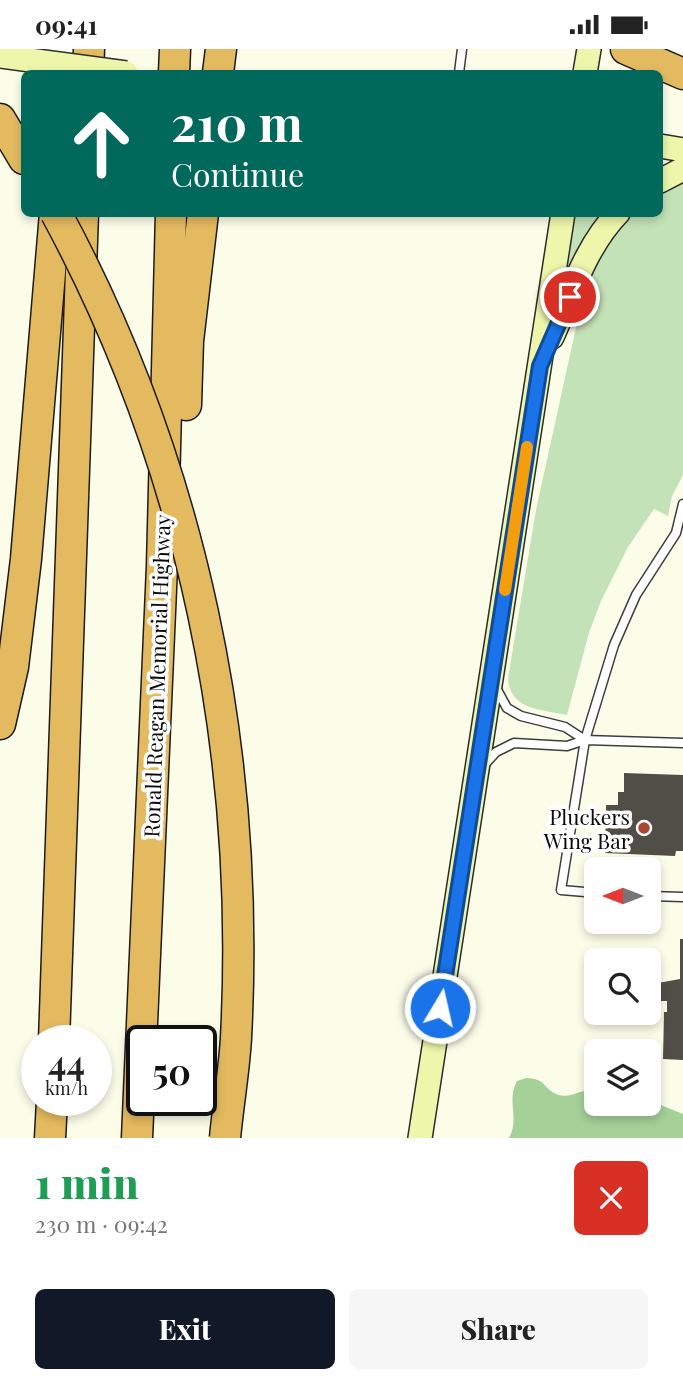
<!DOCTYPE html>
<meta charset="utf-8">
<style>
:root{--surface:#fff;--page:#f6f6f6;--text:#222;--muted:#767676;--accent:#111827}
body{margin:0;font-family:"Playfair Display",serif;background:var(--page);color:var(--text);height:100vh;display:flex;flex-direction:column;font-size:26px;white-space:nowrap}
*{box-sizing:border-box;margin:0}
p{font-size:23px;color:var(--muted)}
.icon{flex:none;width:38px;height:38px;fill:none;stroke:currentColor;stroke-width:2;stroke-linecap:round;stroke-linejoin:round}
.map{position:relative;height:1089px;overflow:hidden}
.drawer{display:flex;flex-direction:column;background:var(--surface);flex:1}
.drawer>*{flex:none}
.guide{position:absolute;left:21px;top:21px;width:642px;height:147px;border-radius:10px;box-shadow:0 4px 10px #0003;background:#00695c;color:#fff;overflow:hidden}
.needle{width:46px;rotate:270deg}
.fabs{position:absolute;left:584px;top:808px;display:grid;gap:14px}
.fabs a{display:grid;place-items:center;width:77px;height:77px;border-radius:10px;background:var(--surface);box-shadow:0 4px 10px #0003;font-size:35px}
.speed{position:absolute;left:21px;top:976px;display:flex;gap:14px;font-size:35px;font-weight:700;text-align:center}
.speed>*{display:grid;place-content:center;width:91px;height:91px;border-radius:50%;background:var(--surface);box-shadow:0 4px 10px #0003;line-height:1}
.speed small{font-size:18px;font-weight:400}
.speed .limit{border:4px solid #111;border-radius:10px;background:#fff;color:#111}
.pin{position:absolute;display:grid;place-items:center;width:60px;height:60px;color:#fff;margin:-30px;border:4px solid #fff;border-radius:50%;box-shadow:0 2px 7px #0007}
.me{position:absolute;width:77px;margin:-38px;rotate:9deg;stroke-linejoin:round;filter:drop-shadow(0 0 5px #0008)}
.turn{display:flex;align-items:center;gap:24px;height:147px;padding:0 35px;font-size:32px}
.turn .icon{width:91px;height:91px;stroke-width:2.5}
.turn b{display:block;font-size:49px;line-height:60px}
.round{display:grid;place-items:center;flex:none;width:74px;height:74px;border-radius:10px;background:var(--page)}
.head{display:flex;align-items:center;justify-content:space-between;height:119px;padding:0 35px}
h1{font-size:42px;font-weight:800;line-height:52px;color:#1e9e55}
.cta{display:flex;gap:14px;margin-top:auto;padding:14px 35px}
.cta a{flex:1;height:80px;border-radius:10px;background:var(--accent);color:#fff;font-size:28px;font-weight:800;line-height:80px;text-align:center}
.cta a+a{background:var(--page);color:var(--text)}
.status{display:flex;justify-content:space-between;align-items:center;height:49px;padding:0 35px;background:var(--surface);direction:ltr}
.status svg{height:19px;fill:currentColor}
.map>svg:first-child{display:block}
.green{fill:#c4e2b7}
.forest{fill:#a5d198}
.building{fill:#514d47}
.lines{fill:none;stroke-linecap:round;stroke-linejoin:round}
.lane-casing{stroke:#3d3d3d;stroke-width:11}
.secondary-casing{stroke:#2c2c2c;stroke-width:26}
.highway-casing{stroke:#1b1b1b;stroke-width:33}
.lane{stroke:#fff;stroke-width:8}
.secondary{stroke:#edf6ab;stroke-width:23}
.highway{stroke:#e4ba60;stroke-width:30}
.secondary-bridge-casing{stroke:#2c2c2c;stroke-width:26;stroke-linecap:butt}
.highway-bridge-casing{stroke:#1b1b1b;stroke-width:33;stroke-linecap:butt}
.secondary-bridge{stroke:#edf6ab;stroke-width:23}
.highway-bridge{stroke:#e4ba60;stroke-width:30}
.route-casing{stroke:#114b97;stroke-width:18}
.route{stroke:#1a73e8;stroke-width:12}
.slow{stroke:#f59e0b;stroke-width:12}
.poi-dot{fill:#a94733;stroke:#fff;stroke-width:2.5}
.labels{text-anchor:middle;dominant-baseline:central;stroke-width:7;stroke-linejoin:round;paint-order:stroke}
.street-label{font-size:21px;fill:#0a0a0a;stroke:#fff}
.poi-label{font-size:21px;fill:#0a0a0a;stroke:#fff;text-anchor:end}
</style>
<div class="status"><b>09:41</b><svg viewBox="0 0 49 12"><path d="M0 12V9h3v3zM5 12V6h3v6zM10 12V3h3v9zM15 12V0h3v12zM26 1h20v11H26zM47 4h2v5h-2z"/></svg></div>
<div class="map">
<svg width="683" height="1089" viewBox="0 0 683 1089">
<rect width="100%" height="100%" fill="#fcfde9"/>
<!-- green -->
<g class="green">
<path d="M683,131V426L672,447L668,467L654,460L628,498L601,552L589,584L567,666C543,661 509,661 508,629L536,461L584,242C595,213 610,186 633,165L660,164V145Z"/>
<polygon points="563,165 618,165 540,317"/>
</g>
<!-- forest -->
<path class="forest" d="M526,1029C547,1029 543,1041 559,1046C572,1049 579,1041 592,1041L597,1046V1055H649L651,1052L683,1065V1089H509C520,1069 506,1052 517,1032Z"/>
<!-- building -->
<g class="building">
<polygon points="624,724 683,726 683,802 676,802 675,807 605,804 606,756 618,756 618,743 624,743"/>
<polygon points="680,890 683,890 683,1011 663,1010 664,963 667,963 667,952 658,952 658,934 680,930"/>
</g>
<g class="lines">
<defs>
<g id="lane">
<polyline points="459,24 462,0"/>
<polyline points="495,637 507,659 521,667 565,678 585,691"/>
<polyline points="485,715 496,703 514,694 567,697 585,691 683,694"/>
<polyline points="597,844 561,841 585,691 614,596 636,546 676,484 683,455"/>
<polyline points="649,847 683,848"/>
</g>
<g id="secondary">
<polyline points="585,24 589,0"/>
<polyline points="660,97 683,101"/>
<polyline points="660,132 683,120"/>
<path d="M552,288C571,246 585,198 618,164"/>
<polyline points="420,1089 563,164"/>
</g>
<g id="highway">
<polyline points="626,0 683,25"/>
<polyline points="88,24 89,0"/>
<polyline points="174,24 175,0"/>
<polyline points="218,24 221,0"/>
<polyline points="0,70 24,110"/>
<polyline points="186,356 188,292 203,164"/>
<polyline points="0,675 13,618 26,510 55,164"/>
<polyline points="54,992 83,164"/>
<polyline points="50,1089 52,1052"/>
<polyline points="137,1089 162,517 171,164"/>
</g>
</defs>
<!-- lane casing -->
<use href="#lane" class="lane-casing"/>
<!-- secondary casing -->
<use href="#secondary" class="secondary-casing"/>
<!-- highway casing -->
<use href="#highway" class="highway-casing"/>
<!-- lane -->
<use href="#lane" class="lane"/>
<!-- secondary -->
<use href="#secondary" class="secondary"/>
<!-- highway -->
<use href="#highway" class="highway"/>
<defs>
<polyline id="secondary-bridge" points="0,7 126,24"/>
<path id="highway-bridge" d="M56,164C193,417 251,703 236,989C234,1023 228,1056 225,1089"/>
</defs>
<!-- secondary-bridge casing -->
<use href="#secondary-bridge" class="secondary-bridge-casing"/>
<!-- highway-bridge casing -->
<use href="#highway-bridge" class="highway-bridge-casing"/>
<!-- secondary-bridge -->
<use href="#secondary-bridge" class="secondary-bridge"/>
<!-- highway-bridge -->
<use href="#highway-bridge" class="highway-bridge"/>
</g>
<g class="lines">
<defs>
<polyline id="route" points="440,959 540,317 570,248"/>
</defs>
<!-- route casing -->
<use href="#route" class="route-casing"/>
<!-- route -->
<use href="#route" class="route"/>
<!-- slow -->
<polyline class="slow" points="505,541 527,398"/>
</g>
<!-- markers -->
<circle class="poi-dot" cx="644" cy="779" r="7"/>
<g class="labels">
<!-- street labels -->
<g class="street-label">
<text transform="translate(156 627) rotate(-88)">Ronald Reagan Memorial Highway</text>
</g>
<!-- poi labels -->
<g class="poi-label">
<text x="630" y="767">Pluckers<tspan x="630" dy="24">Wing Bar</tspan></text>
</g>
</g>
</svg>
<div class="fabs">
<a><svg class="needle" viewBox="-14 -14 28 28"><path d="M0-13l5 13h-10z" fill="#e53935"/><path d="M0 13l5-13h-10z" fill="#767676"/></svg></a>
<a><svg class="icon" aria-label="search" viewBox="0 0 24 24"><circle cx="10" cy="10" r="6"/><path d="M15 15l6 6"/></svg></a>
<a><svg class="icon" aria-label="layers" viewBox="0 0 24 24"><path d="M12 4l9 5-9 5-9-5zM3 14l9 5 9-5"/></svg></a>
</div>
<div class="speed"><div>44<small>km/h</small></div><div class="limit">50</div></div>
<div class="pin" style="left:570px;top:248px;background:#d93025"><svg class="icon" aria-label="arrive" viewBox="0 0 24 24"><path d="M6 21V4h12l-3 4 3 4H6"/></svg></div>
<svg class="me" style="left:440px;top:959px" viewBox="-20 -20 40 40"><circle r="17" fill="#1a73e8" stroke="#fff" stroke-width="3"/><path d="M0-11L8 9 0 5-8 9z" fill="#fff"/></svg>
<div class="guide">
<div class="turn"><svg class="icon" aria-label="ahead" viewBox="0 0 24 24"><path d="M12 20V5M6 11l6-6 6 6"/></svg><div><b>210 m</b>Continue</div></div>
</div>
</div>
<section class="drawer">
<div class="head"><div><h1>1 min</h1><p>230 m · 09:42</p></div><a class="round" style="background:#d93025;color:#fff"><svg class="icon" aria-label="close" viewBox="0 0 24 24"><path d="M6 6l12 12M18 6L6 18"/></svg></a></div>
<div class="cta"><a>Exit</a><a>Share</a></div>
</section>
